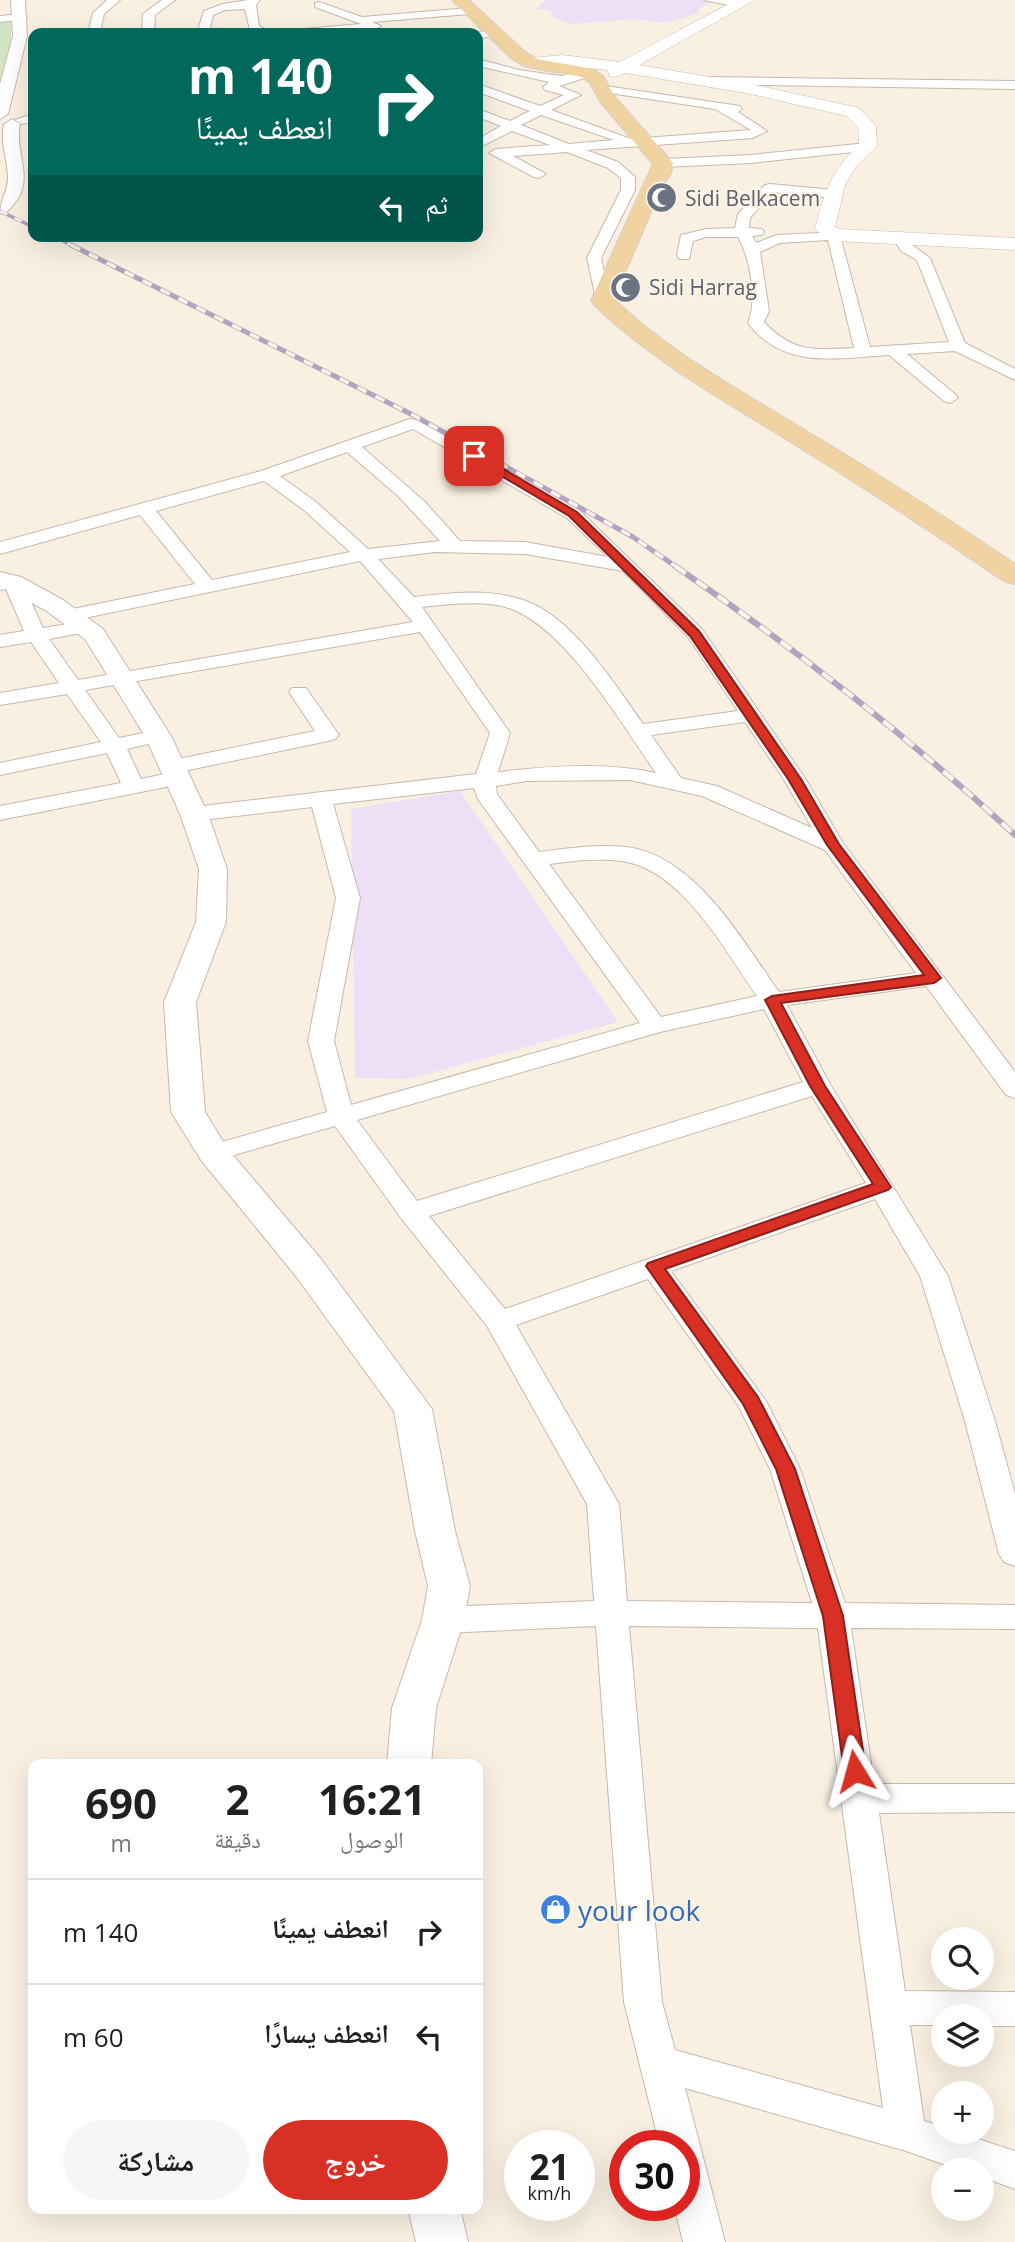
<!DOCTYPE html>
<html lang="ar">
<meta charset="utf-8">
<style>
:root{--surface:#fff;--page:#f6f6f6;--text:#202124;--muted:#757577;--line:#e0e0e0;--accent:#d93025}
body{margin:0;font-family:"Open Sans","Noto Naskh Arabic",sans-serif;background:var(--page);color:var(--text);direction:rtl;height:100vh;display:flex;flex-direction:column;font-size:26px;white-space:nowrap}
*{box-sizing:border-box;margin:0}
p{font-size:23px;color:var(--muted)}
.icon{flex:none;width:38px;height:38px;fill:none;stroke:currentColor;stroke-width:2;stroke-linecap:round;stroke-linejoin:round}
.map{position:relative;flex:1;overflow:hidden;direction:ltr}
.panel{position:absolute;left:28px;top:1759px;width:455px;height:455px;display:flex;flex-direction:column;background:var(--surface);border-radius:14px;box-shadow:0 7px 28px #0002;direction:rtl}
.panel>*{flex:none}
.guide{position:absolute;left:28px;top:28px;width:455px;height:214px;border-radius:14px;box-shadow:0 7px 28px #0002;direction:rtl;background:#00695c;color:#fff;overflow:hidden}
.tools{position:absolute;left:931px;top:1927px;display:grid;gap:14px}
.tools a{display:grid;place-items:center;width:63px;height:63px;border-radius:50%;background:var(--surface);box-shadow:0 7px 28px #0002;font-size:35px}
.speed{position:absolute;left:504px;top:2130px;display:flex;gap:14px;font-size:35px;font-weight:700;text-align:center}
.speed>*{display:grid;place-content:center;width:91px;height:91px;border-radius:50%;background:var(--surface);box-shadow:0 7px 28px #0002;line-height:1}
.speed small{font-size:18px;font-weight:400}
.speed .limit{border:10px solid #d22;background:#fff;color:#111}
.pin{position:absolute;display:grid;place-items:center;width:60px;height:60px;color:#fff;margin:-30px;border-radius:14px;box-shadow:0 4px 10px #0006}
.me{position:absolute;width:77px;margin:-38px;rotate:352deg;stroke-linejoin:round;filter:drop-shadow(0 0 5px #0008)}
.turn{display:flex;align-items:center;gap:24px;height:147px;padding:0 35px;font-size:32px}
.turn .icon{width:91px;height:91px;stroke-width:2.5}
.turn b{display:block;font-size:49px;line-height:60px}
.then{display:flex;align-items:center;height:66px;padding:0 35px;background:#0003;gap:14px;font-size:26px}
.eta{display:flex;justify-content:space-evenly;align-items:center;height:119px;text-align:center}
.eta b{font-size:42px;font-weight:700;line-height:49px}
.button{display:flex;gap:14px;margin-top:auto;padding:14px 35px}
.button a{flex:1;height:80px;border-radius:42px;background:var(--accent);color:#fff;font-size:28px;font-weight:700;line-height:80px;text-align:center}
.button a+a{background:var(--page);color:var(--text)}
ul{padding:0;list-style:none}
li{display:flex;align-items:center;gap:21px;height:105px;padding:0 35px;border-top:2px solid var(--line)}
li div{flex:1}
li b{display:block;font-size:26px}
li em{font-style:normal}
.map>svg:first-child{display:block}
.education{fill:#eddff5}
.green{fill:#d1e5c3}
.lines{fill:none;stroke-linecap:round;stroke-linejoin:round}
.minor-casing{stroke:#c8b8ab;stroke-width:2}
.tertiary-casing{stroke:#c8b8ab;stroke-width:2}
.secondary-casing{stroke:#cdbaab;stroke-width:1}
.primary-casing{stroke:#d6d0cd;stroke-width:2}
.minor{fill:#fff;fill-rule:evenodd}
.tertiary{fill:#fff;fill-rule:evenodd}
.secondary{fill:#fff;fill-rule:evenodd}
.primary{fill:#f1d3a1;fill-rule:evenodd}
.rail-far2-casing{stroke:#b2a3c0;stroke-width:3.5}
.rail-far1-casing{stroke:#b2a3c0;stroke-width:5}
.rail-casing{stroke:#b2a3c0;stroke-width:6}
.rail-far2{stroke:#fdf4e8;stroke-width:2.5;stroke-dasharray:8;stroke-linecap:butt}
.rail-far1{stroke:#fdf4e8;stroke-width:3.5;stroke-dasharray:10;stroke-linecap:butt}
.rail{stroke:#fdf4e8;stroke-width:4.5;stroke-dasharray:13;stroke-linecap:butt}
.route{fill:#d93025;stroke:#8d1f18;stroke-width:2}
.labels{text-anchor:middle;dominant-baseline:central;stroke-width:5;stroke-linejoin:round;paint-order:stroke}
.far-worship-label{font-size:21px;fill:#5b616d;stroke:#fdf4e8;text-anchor:start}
.near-shop-label{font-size:28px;fill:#366cbe;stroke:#fdf4e8;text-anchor:start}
</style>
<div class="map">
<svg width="1015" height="2242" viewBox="0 0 1015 2242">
<rect width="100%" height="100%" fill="#f9f0e2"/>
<!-- education -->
<g class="education">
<polygon points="545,0 699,0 711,2 698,8 699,13 666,23 633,19 572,24 554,18 550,10 536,9"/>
<polygon points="460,791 618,1022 408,1079 355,1078 351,809"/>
</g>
<!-- green -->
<polygon class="green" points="11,20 11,41 0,80 0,21"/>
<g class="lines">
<defs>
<g id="minor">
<polygon points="107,0 120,0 104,14 101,28 105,33 93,33 89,29 93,13"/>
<polygon points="162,0 175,0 155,15 154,33 142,33 143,14"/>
<polygon points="248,0 260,0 256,5 259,26 272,33 250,30 245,9 225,10 213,15 209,33 197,33 204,11 223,4"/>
<polygon points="704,0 734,0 745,4 739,7"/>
<polygon points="319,2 362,17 469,8 475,11 469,14 372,22 381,26 375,29 286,33 292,30 361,24 315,7 315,3"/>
<polygon points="21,14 27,17 25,19 0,22 0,16"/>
<polygon points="491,30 495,31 495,35 478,39 478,33 475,33"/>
<path d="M478,59L519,70L561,76L591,70V76L559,86L581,95L551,110L631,139L751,130L715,109L603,92L599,91V85L740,106L742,109L738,112L767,131L753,138L586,150L618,162L635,177V190L601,258L610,300L607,303H597L587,258L621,190V178L608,168L567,152L513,156L546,174L539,178L534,177L489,153L496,149L550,145L512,131L478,148V139L501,126L478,117V109L510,121L530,111L478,92V84L540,106L564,95L545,90L543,87L549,82L478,66ZM541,115L614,140L569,144L521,125Z"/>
<polygon points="707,77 1015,81 1015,89 703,84 701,81"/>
<polygon points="33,114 33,122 21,124 15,120"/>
<polygon points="867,143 872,144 872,150 751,163 663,167 656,163 663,159 751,155"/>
<path d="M770,184L834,190L841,194L834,198L773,192L750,218L749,228L762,229L764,232L762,235L752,236L756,243L777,235L839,232L870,347L949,342L917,260L901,251L894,239L901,235L906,236L912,245L930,258L965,343L1015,369V380L955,351L907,354L956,395L958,398L950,403L944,401L889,355C838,358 783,370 748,323C758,300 750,258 738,237H706L693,241L689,259H679L677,256L681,235L706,229L735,228L738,214L765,185ZM828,240L854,348C815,350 793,353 764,322L769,311L760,252L780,243Z"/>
<path d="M410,419L423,421L579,510L702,629L805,778L843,843L1015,1072V1098L1006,1095L926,986L787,1005L831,1086L948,1276L995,1421L1015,1494V1566L1004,1562L999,1554L965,1421L920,1276L875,1199L671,1271L766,1401L800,1469L845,1603L1015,1605V1629L851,1628L874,1784H1015V1812L879,1813L905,1991L1015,1992V2026H982V2016H943V2025H910L924,2121L943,2127V2132H956L1015,2151V2189L982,2177V2170H960L906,2151L685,2088L725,2242H683L674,2205H684V2146H660L624,2002L596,1626L443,1633L431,1629L426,1620L431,1611L443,1607L594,1601L587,1504L487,1326L401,1218L335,1126L213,1161L204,1159L200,1153L204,1147L327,1112L308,1041L336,898L312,807L194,821L186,819L183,814L186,809L194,807L476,774L490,733L420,632L85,690L119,738L158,730L165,732L169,736L165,740L127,749L141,779L170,773L161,767L164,762L315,731L289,692L292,688H306L339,735L335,739L328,741L179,772L189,778L186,783L0,820V806L121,783L107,753L0,775V763L101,742L67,694L0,705V693L59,683L31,642L0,647V635L24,631L6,589L0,590V578H20L43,628L85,621L92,623L95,627L92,631L49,639L78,680L413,622L360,561L70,621L63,619L60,615L63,611L195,584L140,515L0,554V542L261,471ZM413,429L567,518L608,557L525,542L460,541L424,501L362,447ZM347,452L398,496L440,541L368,549L316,502L280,476ZM264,481L304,510L350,552L212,580L156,511ZM435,552L525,554L623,571L688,637L738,711L643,724C615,684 573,618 526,601C490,588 451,593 414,597L378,559ZM451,604C471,603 495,602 514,610C570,634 622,725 656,773C606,762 549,766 498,772L510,733L422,607ZM745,722L783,778L812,828L717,786L681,778L651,735ZM630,780L702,796L825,850L916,973L779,992C742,940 695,855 626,847C597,844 568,848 539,852L497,794L496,786L526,781ZM474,788L478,799L640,1023L351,1105L334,1041L360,898L333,804ZM583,860C596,860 609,859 621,861C681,868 725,951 757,996L661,1017L549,864ZM764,1009L803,1082L417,1201L357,1120L660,1032ZM812,1096L866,1183L505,1309L429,1216ZM648,1279L738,1405L770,1469L812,1603L627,1601L619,1504L516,1325ZM629,1626L818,1628L883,2108L675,2050L662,2002Z"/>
</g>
<g id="tertiary">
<polygon points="11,0 25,0 27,36 8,114 0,119 0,84 13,36"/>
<path d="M12,119L20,124C14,153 36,180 13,205C9,210 7,213 0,214C0,199 9,190 8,176C7,157 0,143 4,124Z"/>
<polygon points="0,572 21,577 63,600 103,629 171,736 208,814 227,869 226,922 196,1002 205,1112 227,1148 321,1259 432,1409 455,1531 470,1586 464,1620 436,1708 431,1764 387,1764 392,1708 422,1620 428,1586 415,1531 394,1411 295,1275 201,1160 171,1112 164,1002 196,922 199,869 180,814 145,736 85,639 45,610 0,586"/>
<polygon points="408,2208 460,2208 468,2242 416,2242"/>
</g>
<path id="secondary" d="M736,0H755L639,65L746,83L859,108L876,126L877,146L855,168L845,185L835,227L839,229L1015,238V250L834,241L827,239L815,229C825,192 830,172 859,145L858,127L847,116L746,93L625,73L615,77L609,76L608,70L562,65L532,68L524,63L532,58L562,55L620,62Z"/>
<path id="primary" d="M452,0H469L524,51L537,59L593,69L603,76L615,97L673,163L671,173L660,191L614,299C668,351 734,387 798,426C872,470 944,516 1015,564V584L1005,582C932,532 857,483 781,436C716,396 650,359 594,305L591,300L653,164L601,103L590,83L582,77L526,67L512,59Z"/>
</defs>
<!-- minor casing -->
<use href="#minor" class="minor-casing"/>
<!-- tertiary casing -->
<use href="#tertiary" class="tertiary-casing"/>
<!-- secondary casing -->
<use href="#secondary" class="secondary-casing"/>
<!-- primary casing -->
<use href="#primary" class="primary-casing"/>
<!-- minor -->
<use href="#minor" class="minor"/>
<!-- tertiary -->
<use href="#tertiary" class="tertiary"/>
<!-- secondary -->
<use href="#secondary" class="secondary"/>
<!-- primary -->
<use href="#primary" class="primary"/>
<defs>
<g id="rail-far2">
<polyline points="0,211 33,227"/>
<polyline points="53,236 75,247"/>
</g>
<polyline id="rail-far1" points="71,245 411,414 633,537 678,568"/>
<path id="rail" d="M675,566C794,648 909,737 1015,835"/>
</defs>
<!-- rail-far2 casing -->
<use href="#rail-far2" class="rail-far2-casing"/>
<!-- rail-far1 casing -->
<use href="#rail-far1" class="rail-far1-casing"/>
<!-- rail casing -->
<use href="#rail" class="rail-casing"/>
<!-- rail-far2 -->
<use href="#rail-far2" class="rail-far2"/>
<!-- rail-far1 -->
<use href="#rail-far1" class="rail-far1"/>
<!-- rail -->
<use href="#rail" class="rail"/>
</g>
<!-- route -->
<polygon class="route" points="471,454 478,454 577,512 699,631 801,779 839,844 941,978 934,983 781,1003 825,1086 891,1187 888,1190 665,1269 758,1397 795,1469 843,1616 866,1771 862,1777 855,1780 847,1777 844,1771 823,1616 776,1469 743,1404 646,1266 648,1263 873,1184 810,1086 765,1000 772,996 924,975 827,845 788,779 690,636 569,516 471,458"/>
<!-- icons -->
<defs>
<symbol id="mosque-disc" viewBox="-11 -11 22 22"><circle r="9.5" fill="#6b7280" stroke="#fdf4e8"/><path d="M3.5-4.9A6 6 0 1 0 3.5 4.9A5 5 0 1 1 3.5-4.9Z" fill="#fff"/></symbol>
<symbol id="shop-disc" viewBox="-11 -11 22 22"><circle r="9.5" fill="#3f7fe0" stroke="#fdf4e8"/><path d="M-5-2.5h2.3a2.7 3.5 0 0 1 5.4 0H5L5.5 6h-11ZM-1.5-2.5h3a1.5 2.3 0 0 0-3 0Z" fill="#fff"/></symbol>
</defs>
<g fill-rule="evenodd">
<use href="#mosque-disc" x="644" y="180" width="35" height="35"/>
<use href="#mosque-disc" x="608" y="270" width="35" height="35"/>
<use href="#shop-disc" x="538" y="1892" width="35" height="35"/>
</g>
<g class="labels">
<!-- far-worship labels -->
<g class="far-worship-label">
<text x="685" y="198">Sidi Belkacem</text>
<text x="649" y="287">Sidi Harrag</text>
</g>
<!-- near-shop labels -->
<g class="near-shop-label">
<text x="578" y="1910">your look</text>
</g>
</g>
</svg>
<div class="tools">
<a><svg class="icon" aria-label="search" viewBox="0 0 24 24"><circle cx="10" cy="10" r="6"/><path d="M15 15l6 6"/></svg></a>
<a><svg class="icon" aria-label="layers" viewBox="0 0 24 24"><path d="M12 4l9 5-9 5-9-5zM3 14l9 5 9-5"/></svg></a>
<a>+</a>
<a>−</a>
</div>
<div class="speed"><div>21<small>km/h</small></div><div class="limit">30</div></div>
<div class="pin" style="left:474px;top:456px;background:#d93025"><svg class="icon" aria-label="arrive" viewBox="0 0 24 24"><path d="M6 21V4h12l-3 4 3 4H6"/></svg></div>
<svg class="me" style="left:855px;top:1771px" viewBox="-20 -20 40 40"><path d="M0-17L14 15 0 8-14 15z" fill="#d93025" stroke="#fff" stroke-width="4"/></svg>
<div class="guide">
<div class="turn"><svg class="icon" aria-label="right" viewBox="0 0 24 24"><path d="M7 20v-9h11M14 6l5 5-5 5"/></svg><div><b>140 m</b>انعطف يمينًا</div></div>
<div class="then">ثم<svg class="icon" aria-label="left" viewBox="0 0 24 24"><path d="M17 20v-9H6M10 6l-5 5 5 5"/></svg></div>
</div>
<section class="panel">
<div class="eta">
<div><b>16:21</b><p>الوصول</p></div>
<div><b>2</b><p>دقيقة</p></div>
<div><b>690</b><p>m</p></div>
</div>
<ul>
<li><svg class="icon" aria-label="right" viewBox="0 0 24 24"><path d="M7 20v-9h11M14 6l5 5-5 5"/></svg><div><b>انعطف يمينًا</b></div><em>140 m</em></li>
<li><svg class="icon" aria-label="left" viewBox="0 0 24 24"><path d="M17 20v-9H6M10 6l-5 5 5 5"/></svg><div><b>انعطف يسارًا</b></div><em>60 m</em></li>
</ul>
<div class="button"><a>خروج</a><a>مشاركة</a></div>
</section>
</div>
